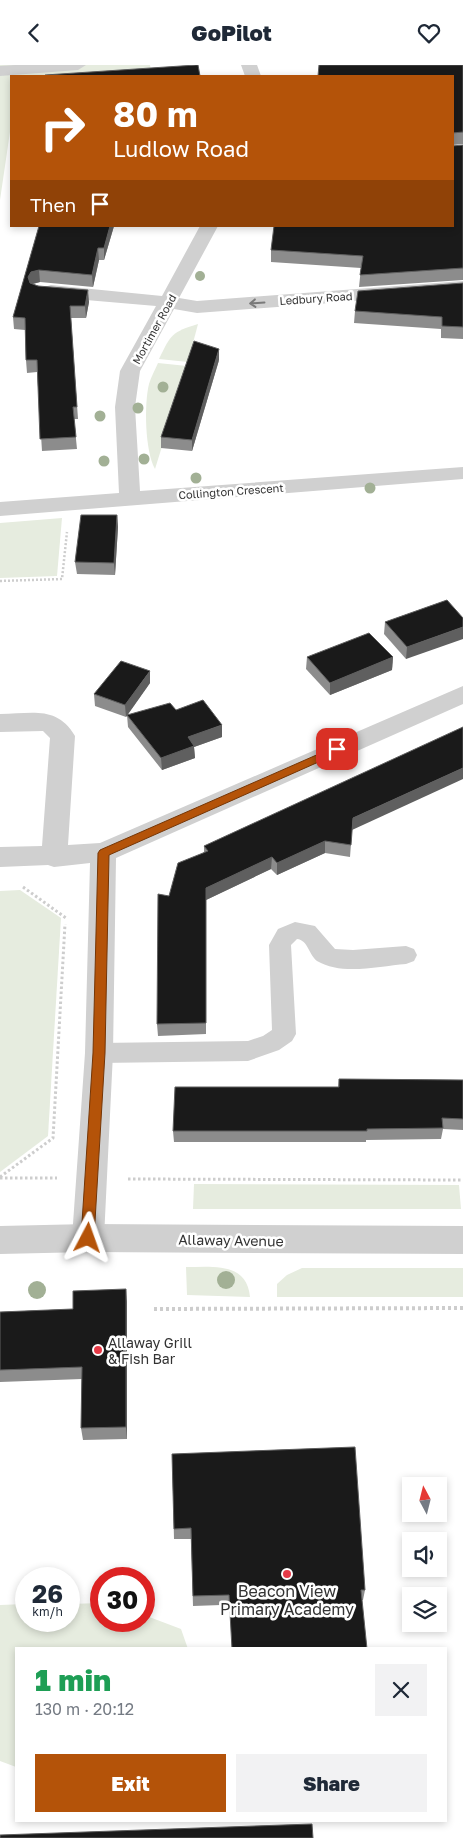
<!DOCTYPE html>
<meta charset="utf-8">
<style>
:root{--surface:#fff;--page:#f2f2f3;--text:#1f2937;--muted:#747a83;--accent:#b45309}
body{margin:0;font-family:"Golos Text",sans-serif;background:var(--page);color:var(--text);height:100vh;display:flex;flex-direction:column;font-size:19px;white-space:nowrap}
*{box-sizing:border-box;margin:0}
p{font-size:16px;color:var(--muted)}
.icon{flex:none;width:28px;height:28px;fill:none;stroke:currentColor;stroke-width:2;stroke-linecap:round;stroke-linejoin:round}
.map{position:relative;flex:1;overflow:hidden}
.side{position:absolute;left:15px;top:1582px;width:432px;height:175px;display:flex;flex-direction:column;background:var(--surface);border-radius:0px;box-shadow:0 2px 8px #0003}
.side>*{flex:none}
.top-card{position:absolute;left:10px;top:10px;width:444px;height:152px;border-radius:0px;box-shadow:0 2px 8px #0003;background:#b45309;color:#fff;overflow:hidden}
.needle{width:32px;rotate:353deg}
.buttons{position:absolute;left:402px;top:1412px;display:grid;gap:10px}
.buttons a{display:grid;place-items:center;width:45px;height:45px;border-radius:0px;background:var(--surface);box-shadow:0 2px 8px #0003;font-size:25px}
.speed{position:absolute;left:15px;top:1502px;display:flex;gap:10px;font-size:25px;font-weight:700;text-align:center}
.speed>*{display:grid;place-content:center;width:65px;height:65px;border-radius:50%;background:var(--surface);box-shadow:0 2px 8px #0003;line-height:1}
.speed small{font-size:12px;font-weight:400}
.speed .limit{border:8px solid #d22;background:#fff;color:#111}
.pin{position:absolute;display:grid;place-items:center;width:42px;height:42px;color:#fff;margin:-21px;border-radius:10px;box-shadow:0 2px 8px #0006}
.me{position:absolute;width:55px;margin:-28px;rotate:4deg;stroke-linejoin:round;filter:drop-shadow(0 0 4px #0008)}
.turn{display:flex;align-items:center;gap:18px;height:105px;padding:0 20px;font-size:22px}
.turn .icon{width:65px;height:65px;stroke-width:2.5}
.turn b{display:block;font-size:35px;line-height:42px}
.then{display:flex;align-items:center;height:48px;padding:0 20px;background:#0003;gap:10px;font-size:19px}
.round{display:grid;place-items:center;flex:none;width:52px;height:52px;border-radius:0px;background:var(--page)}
.overview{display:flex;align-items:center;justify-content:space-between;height:85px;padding:0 20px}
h1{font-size:30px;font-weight:800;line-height:38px;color:#1e9e55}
.primary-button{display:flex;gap:10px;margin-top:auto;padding:10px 20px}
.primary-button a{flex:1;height:58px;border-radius:0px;background:var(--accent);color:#fff;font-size:20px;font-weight:800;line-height:58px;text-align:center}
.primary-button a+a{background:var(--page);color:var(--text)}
header{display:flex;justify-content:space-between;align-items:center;height:65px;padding:0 20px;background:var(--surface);font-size:22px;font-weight:800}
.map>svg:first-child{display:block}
.green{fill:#e6ecdf}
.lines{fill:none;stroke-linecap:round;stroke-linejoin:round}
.path-far2{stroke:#cdcdcd;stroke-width:2.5;stroke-dasharray:2 2;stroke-linecap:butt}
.path-far1{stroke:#cdcdcd;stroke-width:3;stroke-dasharray:2.5 2.5;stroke-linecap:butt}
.path{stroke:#cdcdcd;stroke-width:4;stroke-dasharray:3 3;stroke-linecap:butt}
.service{fill:#d0d0d0;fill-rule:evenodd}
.minor{fill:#d0d0d0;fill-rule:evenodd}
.tertiary{fill:#d0d0d0;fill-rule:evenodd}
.tree{fill:#a2b095}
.wall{fill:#8c8c8c}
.shaded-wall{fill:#5f5f5f}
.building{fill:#1a1a1a;stroke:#5f5f5f}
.oneway{stroke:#7a7a7a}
.route{fill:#b45309;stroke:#753606}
.poi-dot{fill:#e63946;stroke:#fff;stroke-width:2}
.labels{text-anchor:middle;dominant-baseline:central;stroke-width:5;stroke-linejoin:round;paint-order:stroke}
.far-street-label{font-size:11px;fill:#333;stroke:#fff}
.street-label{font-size:14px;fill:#333;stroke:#fff}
.poi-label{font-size:14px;fill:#333;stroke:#fff;text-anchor:start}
.near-poi-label{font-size:16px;fill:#333;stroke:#fff}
</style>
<header><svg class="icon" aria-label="back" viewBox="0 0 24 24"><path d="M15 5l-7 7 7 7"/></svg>GoPilot<svg class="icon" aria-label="heart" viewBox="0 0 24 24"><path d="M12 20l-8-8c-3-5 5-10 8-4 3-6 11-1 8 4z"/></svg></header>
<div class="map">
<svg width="463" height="1773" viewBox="0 0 463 1773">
<rect width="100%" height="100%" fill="#fff"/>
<!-- green -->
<g class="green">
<polygon points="0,0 150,0 151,4 62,11 11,11 11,60 0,135"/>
<path d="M198,259L188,297L159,294C171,269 172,267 198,259Z"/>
<path d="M158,298L187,301L155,404C145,386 144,339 149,319C151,312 155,305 158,298Z"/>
<polygon points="62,453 57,511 0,513 0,458"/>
<polygon points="20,825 61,853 48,1071 0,1107 0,826"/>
<polygon points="194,1119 459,1120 461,1144 193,1144"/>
<path d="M186,1202C213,1202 247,1197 250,1232L187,1230Z"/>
<polygon points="302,1203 463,1203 463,1232 277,1232 277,1219 287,1210"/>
<polygon points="101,1538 101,1556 144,1556 144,1550 181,1564 188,1584 16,1584 16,1702 0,1696 0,1540 26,1539 26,1556 69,1556 69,1539"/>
</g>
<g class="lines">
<!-- path-far2 -->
<polyline class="path-far2" points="0,516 62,514 67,467"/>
<!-- path-far1 -->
<g class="path-far1">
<polyline points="23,822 66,853"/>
<polyline points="0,1112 53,1073 65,859"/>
<polyline points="0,1113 57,1113"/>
<polyline points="128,1114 463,1115"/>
</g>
<!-- path -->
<polyline class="path" points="154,1244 463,1243"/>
<!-- service -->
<path class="service" d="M295,857L315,861L335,884L353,885L406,881L414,884L417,890L414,896L406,899C379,901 342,911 317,896C309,890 308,875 297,874L291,880L296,969L292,976L279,985L248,996L99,998L91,995L87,988L91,981L99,978L248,976L263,971L272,965L269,880L278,864Z"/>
<!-- minor -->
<g class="minor">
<polygon points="15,0 86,0 78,5 0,11 0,1"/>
<polygon points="241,0 257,0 261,11 245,11"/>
<polygon points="200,161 218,161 179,233 197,236 463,216 463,228 197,248 174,244 140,306 135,342 140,426 463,402 463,414 0,451 0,437 119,428 115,342 120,306 156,241 51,232 44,230 42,226 44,222 51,220 162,231"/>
<path d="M463,621V639L116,793L113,988L104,1173L99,1183L88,1187L77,1183L72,1173L85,988L90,798L54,802L48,800L0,802V782L42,781L50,673L43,666L0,667V649C31,649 57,640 75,671L68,780L100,778Z"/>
</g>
<!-- tertiary -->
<polygon class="tertiary" points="88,1159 463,1161 463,1189 88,1187 0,1189 0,1161"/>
</g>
<!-- trees -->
<g class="tree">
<circle cx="200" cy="211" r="5"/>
<circle cx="163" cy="322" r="5.5"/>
<circle cx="138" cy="343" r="5.5"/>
<circle cx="100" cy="351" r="5.5"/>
<circle cx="144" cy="394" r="5.5"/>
<circle cx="104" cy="396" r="5.5"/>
<circle cx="196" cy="413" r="5.5"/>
<circle cx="370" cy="423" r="5.5"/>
<circle cx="226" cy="1215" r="9"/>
<circle cx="37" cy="1225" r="9"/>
</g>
<!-- wall -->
<g class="wall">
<polygon points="463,0 463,79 452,80 452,11"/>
<polygon points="463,80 463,215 359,222 361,203 271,197 271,185"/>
<polygon points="39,161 114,161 104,195 99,195 93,222 40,217 33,219 89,237 86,253 71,253 78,354 74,354 77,384 42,386 37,307 27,308 26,295 25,265 14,264 13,252"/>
<polygon points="463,218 463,274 441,273 441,264 354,258 355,246"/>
<polygon points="219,295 192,386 161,383 161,372"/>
<polygon points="117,450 118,462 115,510 77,509 75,497"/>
<polygon points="447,535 406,594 384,569 385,557"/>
<polygon points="307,592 393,592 392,605 330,630 306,604"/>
<polygon points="150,618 126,652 95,641 94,629"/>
<polygon points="176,645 222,672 194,682 195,693 162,705 128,662 127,650"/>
<polygon points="352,765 350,792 325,788 277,810 271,804 206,835 206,969 158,971 157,959 169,831 204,787 204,781"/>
<polygon points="339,1014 463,1015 463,1065 443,1064 441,1074 366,1075 366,1077 174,1077 173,1066 338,1022"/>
<polygon points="127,1237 127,1374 83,1375 81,1363 82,1314 0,1317 0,1247 73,1244"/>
<polygon points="172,1389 365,1525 363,1535 193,1541 191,1474 174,1474"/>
</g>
<!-- shaded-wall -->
<g class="shaded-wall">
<polygon points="110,161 114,161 104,195 104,183"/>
<polygon points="98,183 99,195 93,222 92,210"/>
<polygon points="39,205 40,217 32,219 29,224 28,212 31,207"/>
<polygon points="88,225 89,237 86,253 85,241"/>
<polygon points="219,284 219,295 192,386 192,375"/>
<polygon points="117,450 118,462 115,510 114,498"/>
<polygon points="463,562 463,574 406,594 407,582"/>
<polygon points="393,592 392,605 330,630 330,618"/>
<polygon points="150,606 150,618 126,652 125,640"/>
<polygon points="222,660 222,672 194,682 195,693 162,705 161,693 188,672"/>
<polygon points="463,703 463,714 352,765 353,753"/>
<polygon points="325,776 325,788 277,810 277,798"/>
<polygon points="272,792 271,804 206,835 206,969 206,823"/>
<polygon points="126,1224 127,1237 127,1374 126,1362"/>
</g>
<!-- building -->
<g class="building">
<polygon points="196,0 198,0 200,11 46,11 45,10"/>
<polygon points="319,0 463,0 463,67 452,68 452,11 318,11"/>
<polygon points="463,80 463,203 360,210 363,191 271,185 274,161 452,161 452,81"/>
<polygon points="39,161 110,161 104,183 98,183 92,210 39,205 31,207 28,212 30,218 38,221 88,225 85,241 70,241 77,342 73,342 76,372 40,374 37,295 26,295 25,253 13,252"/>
<polygon points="463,218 463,262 442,261 442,252 355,246 358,226"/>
<polygon points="194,276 219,284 192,375 161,372"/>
<polygon points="81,450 117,450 114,498 75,497"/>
<polygon points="447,535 463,553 463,562 407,582 385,557"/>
<polygon points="369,568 393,592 330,618 307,592"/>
<polygon points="121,596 150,606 125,640 94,629"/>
<polygon points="203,635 222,660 188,672 194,681 161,693 127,650 170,638 176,645"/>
<polygon points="463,662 463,703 353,753 351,780 325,776 277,798 272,792 206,823 206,958 157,959 158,829 169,831 178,798 208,786 204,781"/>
<polygon points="339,1014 463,1015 463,1054 442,1053 443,1063 367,1064 367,1066 173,1066 175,1022 339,1022"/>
<polygon points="126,1224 126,1362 81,1363 82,1302 0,1305 0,1247 73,1244 73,1226"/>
<polygon points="355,1382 365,1525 361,1525 367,1584 232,1584 229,1530 193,1531 191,1463 174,1464 172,1389"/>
<polygon points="312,1759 313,1773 0,1773 0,1770"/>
</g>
<!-- one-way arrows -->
<defs><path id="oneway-shaft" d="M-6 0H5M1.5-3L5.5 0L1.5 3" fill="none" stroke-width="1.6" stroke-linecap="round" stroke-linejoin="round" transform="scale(1.25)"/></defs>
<use class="oneway" href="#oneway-shaft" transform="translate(257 238) rotate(176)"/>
<!-- route -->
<polygon class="route" points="337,681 341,682 341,687 109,790 105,988 94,1173 92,1177 88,1179 83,1177 81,1173 93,988 98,788 100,785"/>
<!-- markers -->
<g class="poi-dot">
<circle cx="98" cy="1285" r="5"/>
<circle cx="287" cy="1509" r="5"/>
</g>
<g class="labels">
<!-- far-street labels -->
<g class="far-street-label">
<text transform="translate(316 233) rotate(-4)">Ledbury Road</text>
<text transform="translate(154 264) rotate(-61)">Mortimer Road</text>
<text transform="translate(231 426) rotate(-4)">Collington Crescent</text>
</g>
<!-- street labels -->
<g class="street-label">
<text transform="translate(231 1175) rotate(1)">Allaway Avenue</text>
</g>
<!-- poi labels -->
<g class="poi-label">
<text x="108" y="1277">Allaway Grill<tspan x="108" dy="16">&amp; Fish Bar</tspan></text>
</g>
<!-- near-poi labels -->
<g class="near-poi-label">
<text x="287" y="1526">Beacon View<tspan x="287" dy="18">Primary Academy</tspan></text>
</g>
</g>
</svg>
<div class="buttons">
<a><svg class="needle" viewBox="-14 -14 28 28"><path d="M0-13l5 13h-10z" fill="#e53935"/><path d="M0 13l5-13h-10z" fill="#747a83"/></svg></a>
<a><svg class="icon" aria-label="sound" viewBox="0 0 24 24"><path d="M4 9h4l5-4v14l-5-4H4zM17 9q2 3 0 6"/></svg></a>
<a><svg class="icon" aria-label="layers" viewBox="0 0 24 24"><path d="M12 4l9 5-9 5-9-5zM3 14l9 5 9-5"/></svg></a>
</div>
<div class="speed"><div>26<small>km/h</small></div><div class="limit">30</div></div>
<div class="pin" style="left:337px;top:684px;background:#d93025"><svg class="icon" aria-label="arrive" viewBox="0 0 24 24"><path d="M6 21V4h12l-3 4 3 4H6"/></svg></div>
<svg class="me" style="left:88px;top:1173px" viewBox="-20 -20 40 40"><path d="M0-17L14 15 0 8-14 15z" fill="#b45309" stroke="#fff" stroke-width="4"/></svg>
<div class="top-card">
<div class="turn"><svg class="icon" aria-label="right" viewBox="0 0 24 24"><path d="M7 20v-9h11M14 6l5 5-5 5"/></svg><div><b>80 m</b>Ludlow Road</div></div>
<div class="then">Then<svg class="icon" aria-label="arrive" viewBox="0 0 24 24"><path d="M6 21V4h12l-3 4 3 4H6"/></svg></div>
</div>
<section class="side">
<div class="overview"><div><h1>1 min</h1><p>130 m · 20:12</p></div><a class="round"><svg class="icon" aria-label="close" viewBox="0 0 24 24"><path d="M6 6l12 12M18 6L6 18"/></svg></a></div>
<div class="primary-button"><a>Exit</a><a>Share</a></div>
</section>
</div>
